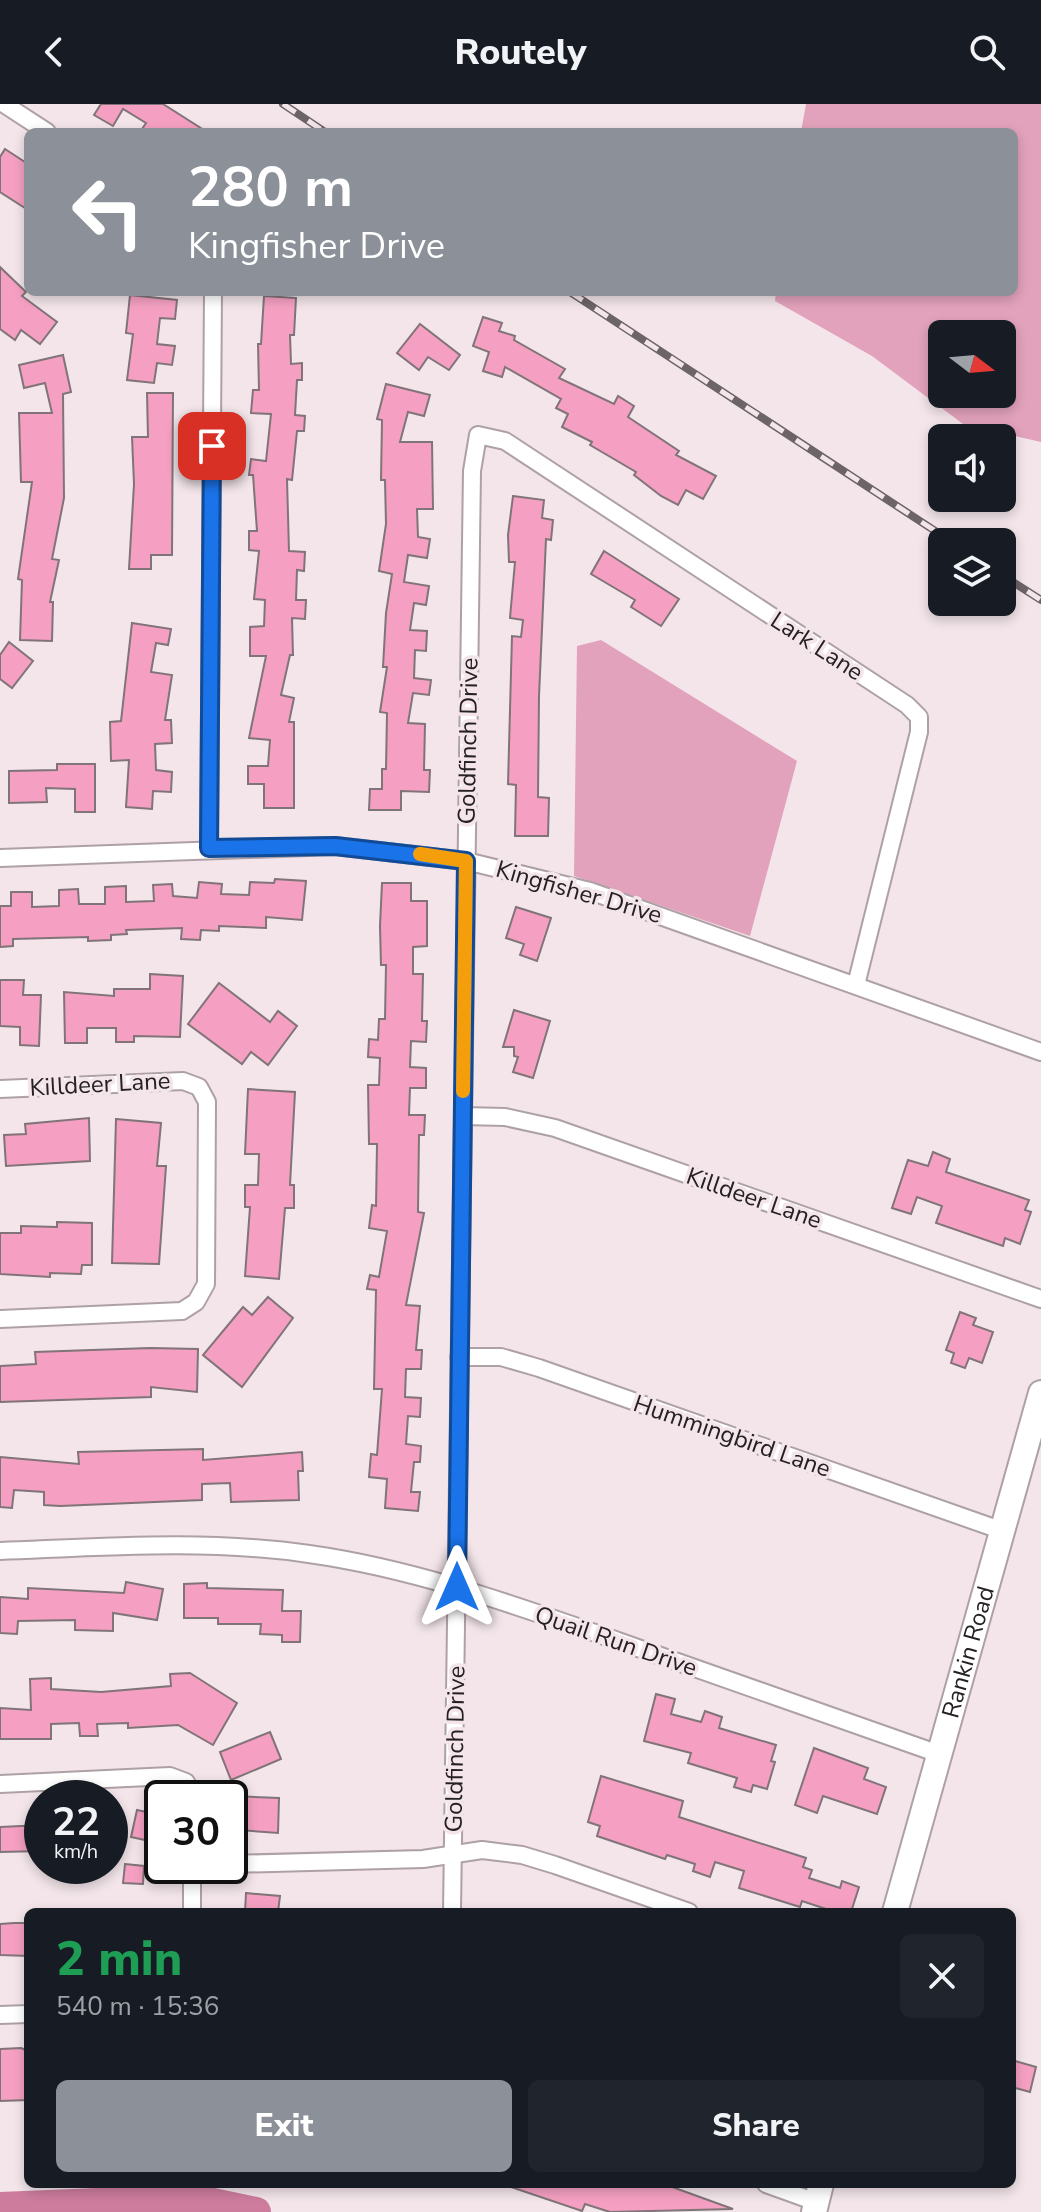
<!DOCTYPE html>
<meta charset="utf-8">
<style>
:root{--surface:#171b24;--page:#20242c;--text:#f1f3f6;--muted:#9ea1a6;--accent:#8c9099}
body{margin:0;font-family:"Nunito Sans",sans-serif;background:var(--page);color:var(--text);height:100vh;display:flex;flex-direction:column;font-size:30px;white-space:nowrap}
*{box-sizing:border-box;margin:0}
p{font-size:26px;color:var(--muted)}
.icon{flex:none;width:44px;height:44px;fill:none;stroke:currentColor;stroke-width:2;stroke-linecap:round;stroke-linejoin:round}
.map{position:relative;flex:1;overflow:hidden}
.panel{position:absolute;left:24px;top:1804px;width:992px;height:280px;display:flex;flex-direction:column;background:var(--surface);border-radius:12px;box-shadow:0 4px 12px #0003}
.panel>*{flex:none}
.guide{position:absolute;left:24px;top:24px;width:994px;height:168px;border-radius:12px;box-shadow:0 4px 12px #0003;background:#8c9099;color:#fff;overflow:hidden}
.needle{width:52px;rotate:106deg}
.tools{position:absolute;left:928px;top:216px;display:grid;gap:16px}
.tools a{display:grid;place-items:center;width:88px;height:88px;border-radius:12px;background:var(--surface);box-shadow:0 4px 12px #0003;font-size:40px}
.speed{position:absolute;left:24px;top:1676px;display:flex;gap:16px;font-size:40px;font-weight:700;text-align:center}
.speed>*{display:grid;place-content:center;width:104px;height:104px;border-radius:50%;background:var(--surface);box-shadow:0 4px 12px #0003;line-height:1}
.speed small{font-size:20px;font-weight:400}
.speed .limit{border:4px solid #111;border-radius:12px;background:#fff;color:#111}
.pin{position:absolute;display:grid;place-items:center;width:68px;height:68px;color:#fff;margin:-34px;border-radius:16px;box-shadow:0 4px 12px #0006}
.me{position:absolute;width:88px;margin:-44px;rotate:0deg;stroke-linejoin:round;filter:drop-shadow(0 0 6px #0008)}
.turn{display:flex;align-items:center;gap:28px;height:168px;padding:0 32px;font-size:36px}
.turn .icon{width:104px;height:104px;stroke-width:2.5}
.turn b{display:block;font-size:56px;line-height:68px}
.round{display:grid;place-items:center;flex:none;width:84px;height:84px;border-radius:12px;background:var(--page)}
.overview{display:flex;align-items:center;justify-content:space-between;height:136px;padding:0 32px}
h1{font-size:48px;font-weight:800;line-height:60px;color:#1e9e55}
.button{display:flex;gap:16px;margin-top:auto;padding:16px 32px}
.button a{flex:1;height:92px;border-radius:12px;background:var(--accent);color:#fff;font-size:32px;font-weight:800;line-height:92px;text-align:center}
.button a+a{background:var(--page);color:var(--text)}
header{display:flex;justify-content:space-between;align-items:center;height:104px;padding:0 32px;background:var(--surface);font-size:36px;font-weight:800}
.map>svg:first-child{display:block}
.green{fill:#e2a2bb;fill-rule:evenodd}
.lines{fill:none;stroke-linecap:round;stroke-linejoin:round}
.river{stroke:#cd7c9d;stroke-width:30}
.building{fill:#f5a0c2;stroke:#807478;stroke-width:2}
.street-casing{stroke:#aea1a6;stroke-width:20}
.secondary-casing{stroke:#aea1a6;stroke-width:28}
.street{stroke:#fff;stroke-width:16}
.secondary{stroke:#fff;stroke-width:24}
.rail-casing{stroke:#6c6467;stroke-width:8}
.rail{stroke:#f3e5ea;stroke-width:5;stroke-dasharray:15;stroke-linecap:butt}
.route-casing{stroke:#114b97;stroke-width:20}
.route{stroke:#1a73e8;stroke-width:14}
.slow{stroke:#f59e0b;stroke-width:14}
.labels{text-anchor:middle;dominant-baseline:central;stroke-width:7;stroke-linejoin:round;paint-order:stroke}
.street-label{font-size:24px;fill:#252022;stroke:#f3e5ea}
</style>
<header><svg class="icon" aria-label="back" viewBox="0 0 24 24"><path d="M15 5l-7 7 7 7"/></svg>Routely<svg class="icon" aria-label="search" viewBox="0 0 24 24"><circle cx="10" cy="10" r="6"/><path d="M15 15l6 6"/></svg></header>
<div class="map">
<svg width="1041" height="2108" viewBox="0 0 1041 2108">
<rect width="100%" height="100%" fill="#f3e5ea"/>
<!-- green -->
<g class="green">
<path d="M806,0H1041V338L963,320L872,252L775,197L776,188H1014V28H801ZM942,230H1002V290H942Z"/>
<polygon points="601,536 797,657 750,832 574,772 577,542"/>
</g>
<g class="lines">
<!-- river -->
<polyline class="river" points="0,2103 194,2095 256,2108"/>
</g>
<!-- building -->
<g class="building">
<polygon points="101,0 163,0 207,28 140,28 146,19 123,5 113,22 94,11"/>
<polygon points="5,45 28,60 28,106 0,88 0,53"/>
<polygon points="0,163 26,188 22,192 57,218 40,240 21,226 15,236 0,225"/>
<polygon points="130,191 177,196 175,215 160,214 157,240 175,242 172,261 157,259 154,279 127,276 133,230 126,229"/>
<polygon points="264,192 296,194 294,231 290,231 291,260 302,259 302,276 297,276 295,311 305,312 304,327 297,327 292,376 287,375 289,447 305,448 304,467 297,466 296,496 306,496 305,515 292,514 293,551 290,551 281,591 294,594 289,618 294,618 294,704 264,704 264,680 248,680 248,662 268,662 270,636 249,634 266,552 250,552 250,523 264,522 265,496 254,495 259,447 249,446 249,427 257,427 253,371 249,371 251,355 266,357 271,310 251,309 253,286 259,286 258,240 261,240"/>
<polygon points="483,213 502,219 499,227 515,232 514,236 565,265 559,274 614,300 618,292 634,302 628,313 679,347 676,351 716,372 703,395 686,386 678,401 661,392 634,371 636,368 590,341 592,338 562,323 568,310 556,304 561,295 505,263 502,273 483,267 489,248 473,242"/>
<polygon points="420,220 460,251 449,266 428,253 419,266 397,249"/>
<polygon points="63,251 71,288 63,290 64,394 52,455 59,456 50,498 53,498 52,537 20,536 22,476 18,475 32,378 21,378 19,309 52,309 45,279 24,284 19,261"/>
<polygon points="386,280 430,291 424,312 408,308 400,338 432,338 433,405 417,405 418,433 430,435 427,454 408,451 404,478 429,482 426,501 414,499 410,526 427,527 426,547 415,546 414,574 431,576 429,591 413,589 408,619 425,620 424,666 430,666 429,688 401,687 401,706 369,706 370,685 382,685 382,665 386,665 387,609 380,608 387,563 383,563 386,509 392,470 379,467 386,420 385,376 381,376 382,316 377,315"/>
<polygon points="147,289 173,289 172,451 151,451 151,465 129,465 134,380 132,333 148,333"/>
<polygon points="513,392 544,396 542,414 553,416 551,436 546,435 539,592 538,693 549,694 548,732 515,732 516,681 508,680 512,532 521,533 523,516 510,514 515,458 509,458 508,431"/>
<polygon points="604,447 679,495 661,522 631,503 635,496 591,470"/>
<polygon points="132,519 171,525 168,541 156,539 151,568 172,571 165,616 171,616 172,639 155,640 156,666 172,668 171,688 153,687 152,705 126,703 129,656 111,657 110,618 121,617"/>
<polygon points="9,538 33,557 12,584 0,575 0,551"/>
<polygon points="57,660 95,660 95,708 75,708 75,685 46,684 47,698 9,699 9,667 57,666"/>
<polygon points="275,775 306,777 302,816 266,813 266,824 219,822 219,827 201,826 200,836 181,835 182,824 126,826 127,830 111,831 111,836 88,837 88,833 13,835 13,842 0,843 0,802 11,802 11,788 32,788 32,803 59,802 59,786 78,785 79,800 105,800 105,783 126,782 126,798 154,797 153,781 172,780 173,792 197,794 199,778 222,780 221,790 249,791 250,778 274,779"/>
<polygon points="382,779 411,779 411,797 427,797 427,842 413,843 413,870 423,870 422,917 427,917 426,938 411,937 410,963 426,964 426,984 410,984 409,1011 425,1011 424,1031 419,1031 418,1108 424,1109 406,1201 420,1202 416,1246 422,1246 421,1265 406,1265 405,1293 421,1294 420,1313 408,1312 406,1340 421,1342 420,1358 414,1358 411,1388 420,1388 418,1407 385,1404 387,1375 369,1373 371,1350 377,1351 382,1285 374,1285 376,1186 367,1185 370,1171 379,1173 387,1127 369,1124 372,1101 376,1102 377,1040 369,1040 368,981 379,981 380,954 368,953 369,935 378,936 379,915 385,915 386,861 381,861 380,822"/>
<polygon points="516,803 551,814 537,857 520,851 524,840 506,834"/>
<polygon points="150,870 183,872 180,933 134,932 134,938 116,938 116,924 87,924 87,939 65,939 64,888 114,892 114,885 150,885"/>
<polygon points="0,876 24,876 23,891 41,891 39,942 20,941 20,923 0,922"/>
<polygon points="219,879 270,918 278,907 297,922 268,961 251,948 242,960 188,920"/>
<polygon points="514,906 550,917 533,974 513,968 518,953 514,952 514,943 503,943"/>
<polygon points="248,985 295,988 290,1081 294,1081 294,1104 285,1104 279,1175 245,1172 250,1103 245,1103 245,1081 258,1081 259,1050 245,1050"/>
<polygon points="89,1014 90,1057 6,1062 4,1031 26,1030 25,1020"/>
<polygon points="116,1015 161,1019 157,1062 166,1062 159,1160 112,1159"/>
<polygon points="933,1048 950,1055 946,1068 1029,1096 1025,1106 1031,1108 1020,1140 1005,1134 1003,1142 936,1119 942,1102 917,1093 911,1110 892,1104 908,1056 928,1062"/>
<polygon points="57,1118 92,1119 92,1161 82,1161 81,1170 50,1169 50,1173 0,1170 0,1129 21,1129 21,1122 57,1123"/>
<polygon points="268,1193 293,1214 242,1283 203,1251 243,1203 252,1211"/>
<polygon points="960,1208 976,1214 973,1221 993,1228 982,1259 969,1254 965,1264 951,1259 954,1249 946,1246"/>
<polygon points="150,1244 198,1245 197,1288 151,1283 151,1293 0,1298 0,1262 36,1260 35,1248"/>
<polygon points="203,1345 203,1356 302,1348 303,1367 298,1367 299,1396 231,1398 230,1379 202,1380 202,1396 60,1402 44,1401 44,1388 14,1386 12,1404 0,1403 0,1353 79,1360 78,1348"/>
<polygon points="126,1478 163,1485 157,1516 113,1509 113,1527 75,1526 75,1516 18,1517 17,1530 0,1529 0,1493 28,1495 28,1484 124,1489"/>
<polygon points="207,1479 207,1484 283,1486 282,1507 301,1507 300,1538 282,1538 282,1531 260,1530 261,1520 218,1520 218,1514 184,1514 184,1480"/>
<polygon points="190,1569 237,1599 213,1641 178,1621 128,1624 128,1619 97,1620 98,1632 80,1632 79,1619 51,1620 51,1635 0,1635 0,1604 31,1606 30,1575 51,1574 51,1585 101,1588 171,1582 170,1570"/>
<polygon points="656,1590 675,1595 671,1610 701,1618 705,1607 722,1613 719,1624 776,1641 771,1657 775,1658 767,1685 753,1681 751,1688 734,1683 737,1674 688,1659 691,1649 644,1637"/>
<polygon points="270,1628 281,1655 231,1676 220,1648"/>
<polygon points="814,1644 868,1664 864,1675 886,1683 877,1710 823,1692 817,1709 795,1701"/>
<polygon points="601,1672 683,1697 679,1713 806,1754 803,1763 812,1766 809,1774 840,1784 842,1777 859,1783 851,1808 835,1808 802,1797 800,1803 739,1784 744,1767 715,1758 710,1773 693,1767 695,1760 667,1751 665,1755 597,1732 600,1722 588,1718"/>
<polygon points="233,1692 279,1694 278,1729 238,1726 239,1709 232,1708"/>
<polygon points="137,1706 161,1711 154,1738 131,1733"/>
<polygon points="42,1721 42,1747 0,1748 0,1723"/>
<polygon points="125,1760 144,1762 143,1780 123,1779"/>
<polygon points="246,1789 280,1792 278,1808 245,1808"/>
<polygon points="14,1819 28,1819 28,1852 0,1851 0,1820"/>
<polygon points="21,1944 28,1947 28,1996 0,1997 0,1945"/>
<polygon points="1012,1956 1036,1963 1030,1988 1012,1983"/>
<polygon points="511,2080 664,2080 733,2105 610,2108 585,2100 582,2107 511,2083"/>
</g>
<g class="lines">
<defs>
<g id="street">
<polyline points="4,0 47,28"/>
<polyline points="209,744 213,188"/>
<polyline points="0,754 335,742 466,757 590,787 1041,948"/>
<polyline points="0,985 183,977 199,983 207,998 206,1180 196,1198 182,1207 0,1215"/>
<polyline points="463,1012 505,1013 555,1024 1041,1195"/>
<polyline points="459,1253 501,1253 539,1264 1003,1427"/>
<path d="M0,1447C103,1443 206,1435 309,1450C416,1465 517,1502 618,1537C725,1575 832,1612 939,1650"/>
<polyline points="0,1680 170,1672 186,1678 193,1694"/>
<polyline points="230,1760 423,1755 482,1746 522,1751 555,1761 689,1808"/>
<polyline points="192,1808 192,1762"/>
<polyline points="452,1808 472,367 478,331 505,337 907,601 919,613 919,628 856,881"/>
<polyline points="0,1911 28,1910"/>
<polyline points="766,2080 816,2098"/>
</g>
<g id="secondary">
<path id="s1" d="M895,1808L1041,1289"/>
<polyline points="814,2108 821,2080"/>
</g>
</defs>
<!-- street casing -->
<use href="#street" class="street-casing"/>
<!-- secondary casing -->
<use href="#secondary" class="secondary-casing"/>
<!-- street -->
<use href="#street" class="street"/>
<!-- secondary -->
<use href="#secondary" class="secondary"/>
<defs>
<g id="rail">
<polyline points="283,0 325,28"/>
<polyline points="570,188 952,438"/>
<polyline points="1002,471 1041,496"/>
</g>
</defs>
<!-- rail casing -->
<use href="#rail" class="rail-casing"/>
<!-- rail -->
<use href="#rail" class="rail"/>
</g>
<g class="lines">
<defs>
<polyline id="route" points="212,342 209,744 335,742 466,757 457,1483"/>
</defs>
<!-- route casing -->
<use href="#route" class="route-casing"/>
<!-- route -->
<use href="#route" class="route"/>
<!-- slow -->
<polyline class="slow" points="420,750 466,757 463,987"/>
</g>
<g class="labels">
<!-- street labels -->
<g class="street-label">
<text transform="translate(817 542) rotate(33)">Lark Lane</text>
<text transform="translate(468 637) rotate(-89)">Goldfinch Drive</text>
<text transform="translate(579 788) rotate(16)">Kingfisher Drive</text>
<text transform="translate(100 980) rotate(-3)">Killdeer Lane</text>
<text transform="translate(754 1094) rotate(19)">Killdeer Lane</text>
<text transform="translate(732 1332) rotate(19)">Hummingbird Lane</text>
<text transform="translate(616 1537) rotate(19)">Quail Run Drive</text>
<text stroke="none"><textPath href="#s1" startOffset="270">Rankin Road</textPath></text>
<text transform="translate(455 1645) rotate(-89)">Goldfinch Drive</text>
</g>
</g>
</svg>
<div class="tools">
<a><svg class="needle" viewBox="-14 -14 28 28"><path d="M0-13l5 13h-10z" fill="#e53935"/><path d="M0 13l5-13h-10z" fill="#9ea1a6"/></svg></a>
<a><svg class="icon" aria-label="sound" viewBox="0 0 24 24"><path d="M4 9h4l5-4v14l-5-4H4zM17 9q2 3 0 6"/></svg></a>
<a><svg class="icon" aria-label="layers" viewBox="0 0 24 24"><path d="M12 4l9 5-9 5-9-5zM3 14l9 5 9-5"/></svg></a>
</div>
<div class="speed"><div>22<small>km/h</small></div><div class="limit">30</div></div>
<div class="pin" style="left:212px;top:342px;background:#d93025"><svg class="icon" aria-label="arrive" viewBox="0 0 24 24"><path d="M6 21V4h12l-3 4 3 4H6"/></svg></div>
<svg class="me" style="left:457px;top:1483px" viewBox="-20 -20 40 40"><path d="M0-17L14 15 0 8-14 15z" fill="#1a73e8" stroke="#fff" stroke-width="4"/></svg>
<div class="guide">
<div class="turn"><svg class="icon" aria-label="left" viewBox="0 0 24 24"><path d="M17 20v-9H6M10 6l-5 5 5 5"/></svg><div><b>280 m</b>Kingfisher Drive</div></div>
</div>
<section class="panel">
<div class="overview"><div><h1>2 min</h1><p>540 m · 15:36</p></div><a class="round"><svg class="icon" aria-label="close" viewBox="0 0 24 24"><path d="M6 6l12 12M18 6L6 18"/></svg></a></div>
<div class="button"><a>Exit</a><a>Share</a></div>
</section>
</div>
